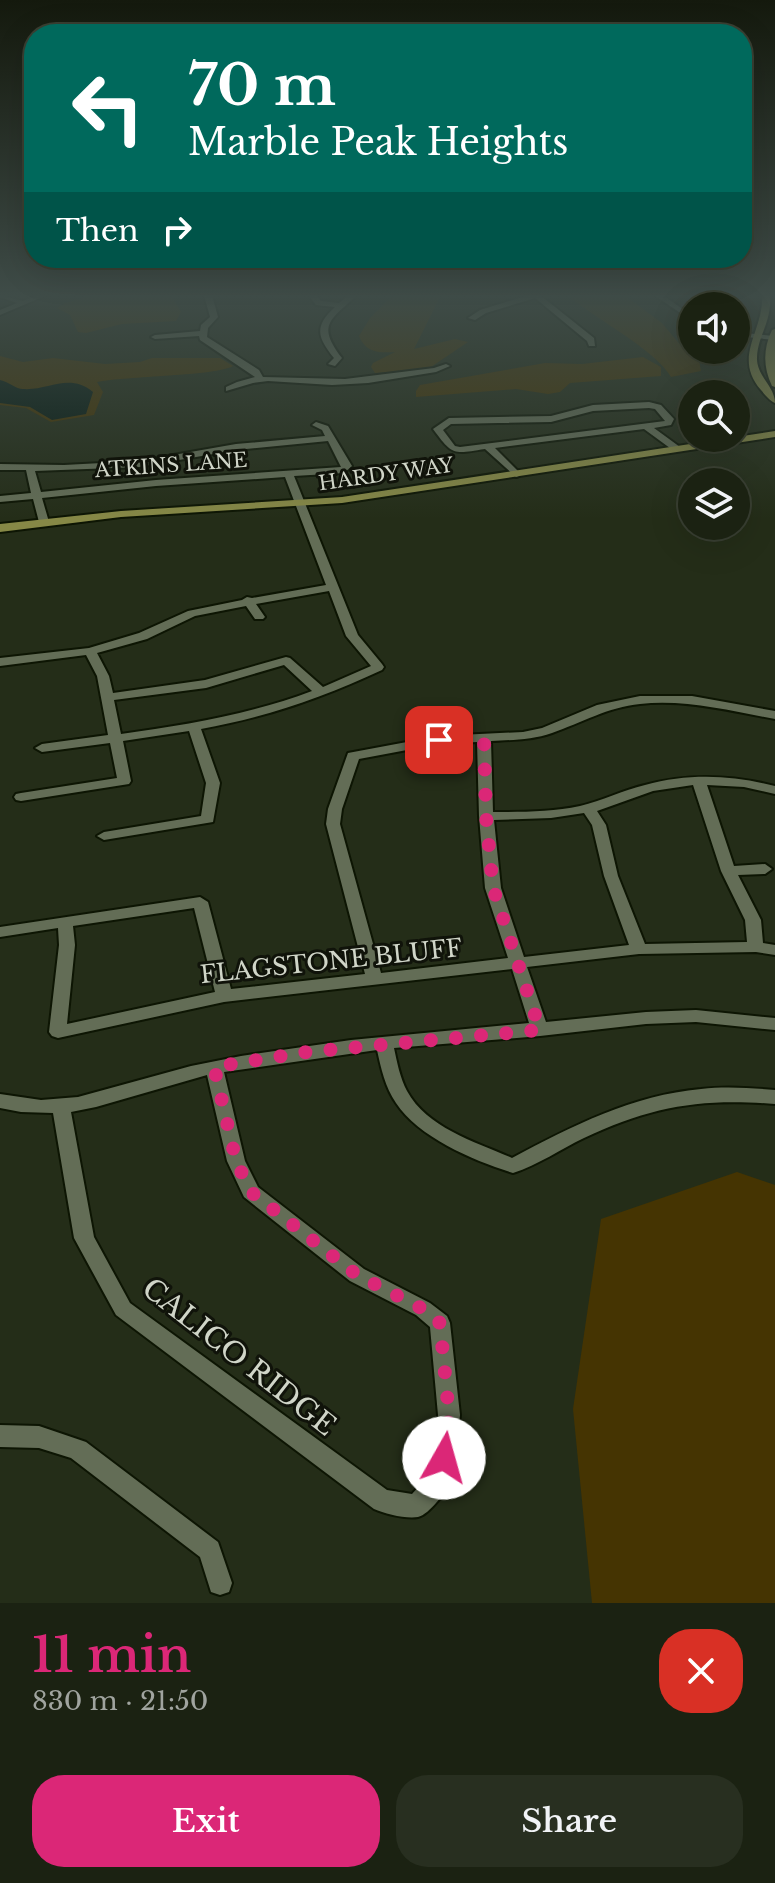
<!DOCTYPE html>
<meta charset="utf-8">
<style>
:root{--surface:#1b2212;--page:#282f20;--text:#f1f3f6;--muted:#a0a49f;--line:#393f32;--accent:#db2777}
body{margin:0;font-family:"Libre Baskerville",serif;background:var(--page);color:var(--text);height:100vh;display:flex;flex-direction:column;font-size:30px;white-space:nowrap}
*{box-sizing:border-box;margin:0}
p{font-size:26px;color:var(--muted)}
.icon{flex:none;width:44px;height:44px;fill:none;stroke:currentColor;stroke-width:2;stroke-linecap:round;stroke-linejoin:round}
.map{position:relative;height:1603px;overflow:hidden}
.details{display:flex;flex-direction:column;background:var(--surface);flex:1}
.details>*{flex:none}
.top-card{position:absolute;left:24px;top:24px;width:728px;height:244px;border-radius:32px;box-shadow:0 8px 32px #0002,0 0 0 2px var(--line);background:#00695c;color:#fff;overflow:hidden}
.fabs{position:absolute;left:678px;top:292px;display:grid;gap:16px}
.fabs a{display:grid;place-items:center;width:72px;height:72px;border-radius:50%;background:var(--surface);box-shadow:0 8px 32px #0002,0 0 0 2px var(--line);font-size:40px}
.pin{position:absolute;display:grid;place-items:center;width:68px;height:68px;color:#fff;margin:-34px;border-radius:16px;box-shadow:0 4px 12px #0006}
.me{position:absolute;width:88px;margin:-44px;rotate:7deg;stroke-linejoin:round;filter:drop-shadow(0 0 6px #0008)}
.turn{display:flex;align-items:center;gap:28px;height:168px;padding:0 32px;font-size:36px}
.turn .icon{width:104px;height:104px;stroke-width:2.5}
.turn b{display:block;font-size:56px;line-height:68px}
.then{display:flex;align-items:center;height:76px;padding:0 32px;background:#0003;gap:16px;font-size:30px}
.round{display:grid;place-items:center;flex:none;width:84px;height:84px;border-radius:32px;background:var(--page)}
.head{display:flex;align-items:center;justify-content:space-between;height:136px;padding:0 32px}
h1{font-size:48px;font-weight:600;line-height:60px;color:var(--accent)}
.cta{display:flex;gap:16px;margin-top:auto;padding:16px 32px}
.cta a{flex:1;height:92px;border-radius:32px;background:var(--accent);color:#fff;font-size:32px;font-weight:600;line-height:92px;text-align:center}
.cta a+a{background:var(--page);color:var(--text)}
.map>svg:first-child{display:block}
.green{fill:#453402}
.water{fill:#041911}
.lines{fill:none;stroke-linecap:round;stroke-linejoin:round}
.minor-casing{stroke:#0d1503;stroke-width:4}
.major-casing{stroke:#0d1503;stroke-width:4}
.minor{fill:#636d56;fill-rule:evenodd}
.major{fill:#868846;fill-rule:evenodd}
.route{stroke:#db2777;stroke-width:14;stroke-dasharray:0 25.2}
.labels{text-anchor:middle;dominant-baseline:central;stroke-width:6;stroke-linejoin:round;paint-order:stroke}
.far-street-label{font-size:20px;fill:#d0d5c8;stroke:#10130a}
.street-label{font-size:24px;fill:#d0d5c8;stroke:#10130a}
.near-street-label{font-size:28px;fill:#d0d5c8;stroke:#10130a}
</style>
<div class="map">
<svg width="775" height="1603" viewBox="0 0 775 1603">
<rect width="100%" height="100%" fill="#242d18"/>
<!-- green -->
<g class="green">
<polygon points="93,295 171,295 181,312 176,321 122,324 86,333 78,332 70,315 57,308 65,303"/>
<path d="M393,295L440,297L414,349L455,339L468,342L428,369L375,373L371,367L373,363L395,352C379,353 366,353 359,336L370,318Z"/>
<path d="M567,295H624L662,323L682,347L693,354L699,360L701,371L671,377C656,350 594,318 567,295Z"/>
<path d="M0,356L23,362L53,358L105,364L140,362L152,358H220L233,366C216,376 126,376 97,382L103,392L94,415L51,422L26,408L0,405Z"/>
<polygon points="643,357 661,367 661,376 570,383 560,392 548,394 516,389 416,397 416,391 420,385 545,363 582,364"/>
<polygon points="737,1172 775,1185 775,1603 592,1603 573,1409 601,1219"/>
</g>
<!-- water -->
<path class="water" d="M0,380C9,382 16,389 23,389C48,391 69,372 93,392L86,414L52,420L30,407L0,403Z"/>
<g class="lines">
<defs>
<g id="minor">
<polygon points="0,295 23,301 37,295 47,295 0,315 0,310 17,303 0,297"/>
<polygon points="204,295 212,295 218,317 208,328 207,337 259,370 263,377 345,379 434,368 446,364 450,366 436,372 368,383 332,385 268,381 253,383 226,391 226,387 237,382 255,377 200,340 199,336 155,339 151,337 155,335 200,331 201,325 210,317"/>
<path d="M308,295H316L321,301L339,303L349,295H357C331,320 316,324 342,358L335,366L328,364L334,358C317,337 314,326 335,307L316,305Z"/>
<polygon points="529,295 540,295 594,338 595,346 589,346 587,341 535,298 486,313 475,320 468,318 480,310"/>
<polygon points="654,295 663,295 692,316 692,321"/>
<polygon points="711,295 719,295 721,306 713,306"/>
<polygon points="736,332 773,336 775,340 736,336"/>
<path d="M649,402L661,405L674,419L671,425L654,428L680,447V451H674L644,429L495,448L519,472V476L516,477L485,449C453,454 453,456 433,429L449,418L551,416L593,405ZM649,408L655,409L665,421L460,447L455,446L443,430L451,424L551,422L593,411Z"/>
<path d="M316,422L328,426L352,466L344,473L294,476L358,635L382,664L384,667L382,670C322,698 267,717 201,729L220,783L213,822L104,840L97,836L104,832L201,816L206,783L189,731L123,741L131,781L129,784L21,801L16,800L14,797L16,794L21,793L117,778L110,743L42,752L35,748L42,744L108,735L97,676L86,655L0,666V658L89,648L139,633L188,611L242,600L247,597L252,598L326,585L285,477L156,486L42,498L49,522L44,525L39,522L33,499L0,502V496L31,493L26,470H0V464L64,465L139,461L236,444L325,436L322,430L312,425ZM328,441L341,467L156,480L41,492L35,471L139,467L236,450ZM329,591L346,636L371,666L323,687L290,658L286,657L205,680L113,693L109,676L97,653L147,639L195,616L246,606L255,619H263L265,617L256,604ZM284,665L312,691C251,714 186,725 121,734L114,700L206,688Z"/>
<path d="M640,696H692L775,711V719C731,711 685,699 640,704C608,707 581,723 552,733C532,740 511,740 491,741L493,812C522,812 552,812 580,806C602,801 623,790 645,785C689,773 732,775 775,786V794L744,787L707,785L734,866L765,864L772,869L765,874L738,875L761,920L763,943L775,945V955L756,952L639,954L527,967L546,1022L646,1012L696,1010L775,1018V1030L696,1022L646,1024L540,1036L394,1048C397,1062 400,1078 407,1091C427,1128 476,1142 512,1158C572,1126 633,1095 701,1089C726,1086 751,1088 775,1090V1104C702,1098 651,1106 584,1138C561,1149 538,1165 513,1173C475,1161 419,1138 396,1103C385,1087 381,1068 377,1050L224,1072L245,1161L258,1187L364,1269L430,1303L447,1316L450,1323L460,1415L453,1479C448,1489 429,1515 418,1517C406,1519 385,1514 374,1509L116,1315L74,1238L53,1113L21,1112L0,1108V1094L41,1100L78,1097L191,1066L241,1056L351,1040L529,1023L512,969L224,1002L58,1038L52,1036L49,1032L59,945L58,928L0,937V927L200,897L208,902L231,989L365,974L326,824L328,809L348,753L439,736L523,732L542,728L597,705ZM477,742L479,816L485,888L508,958L381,973L340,824L342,809L359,759L439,744ZM693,785L721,871L745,920L747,942L645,944L618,876L606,825L597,811L653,791ZM584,813L592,825L604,876L629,945L524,957L501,888L494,820L551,818ZM194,908L215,992L67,1024L75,945L73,926ZM207,1075L227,1161L244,1197L350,1281L416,1315L430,1327L438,1415L430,1474L412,1494L387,1490L130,1303L94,1237L71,1112L96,1107Z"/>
<polygon points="0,1425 39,1426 86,1442 218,1542 232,1583 229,1592 220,1595 211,1592 200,1557 71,1458 39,1448 0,1447"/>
</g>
<g id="major">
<path d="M762,295H770C772,322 758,335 757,357C756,376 775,386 775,403C769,400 766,396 761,390C732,356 764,332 762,295Z"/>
<path d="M775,329V387L772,386C763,367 763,349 772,330Z"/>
<polygon points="775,431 775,437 342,503 121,517 0,532 0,524 121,511 342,497"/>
</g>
</defs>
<!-- minor casing -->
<use href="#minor" class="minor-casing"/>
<!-- major casing -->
<use href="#major" class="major-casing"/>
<!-- minor -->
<use href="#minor" class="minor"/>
<!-- major -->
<use href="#major" class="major"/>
</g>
<!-- sky -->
<linearGradient id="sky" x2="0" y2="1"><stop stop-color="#14190d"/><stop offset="0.57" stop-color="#3f4c48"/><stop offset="1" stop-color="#3f4c48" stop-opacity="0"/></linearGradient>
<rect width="775" height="519" fill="url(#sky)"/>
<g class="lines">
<!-- route -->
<polyline class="route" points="439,740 484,739 486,816 493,888 540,1030 307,1052 214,1067 236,1161 251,1192 357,1275 423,1309 440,1323 449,1415 444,1458"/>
</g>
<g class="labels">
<!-- far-street labels -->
<g class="far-street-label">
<text transform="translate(171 465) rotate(-4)">ATKINS LANE</text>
<text transform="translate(386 474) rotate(-8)">HARDY WAY</text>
</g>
<!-- street labels -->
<g class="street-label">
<text transform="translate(331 961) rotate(-6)">FLAGSTONE BLUFF</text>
</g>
<!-- near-street labels -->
<g class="near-street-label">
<text transform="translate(239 1357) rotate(38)">CALICO RIDGE</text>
</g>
</g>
</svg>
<div class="fabs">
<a><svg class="icon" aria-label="sound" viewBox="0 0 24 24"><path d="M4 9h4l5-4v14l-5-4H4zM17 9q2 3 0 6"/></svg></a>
<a><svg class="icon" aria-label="search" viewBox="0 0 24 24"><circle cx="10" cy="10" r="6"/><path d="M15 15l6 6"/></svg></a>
<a><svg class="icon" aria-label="layers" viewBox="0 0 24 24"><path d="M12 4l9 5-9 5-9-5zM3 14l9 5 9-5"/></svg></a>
</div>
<div class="pin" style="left:439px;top:740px;background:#d93025"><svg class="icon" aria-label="arrive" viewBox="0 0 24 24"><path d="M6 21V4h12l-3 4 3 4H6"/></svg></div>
<svg class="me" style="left:444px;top:1458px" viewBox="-20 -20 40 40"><circle r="19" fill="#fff"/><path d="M0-13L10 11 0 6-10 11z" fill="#db2777"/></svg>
<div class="top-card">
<div class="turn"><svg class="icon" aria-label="left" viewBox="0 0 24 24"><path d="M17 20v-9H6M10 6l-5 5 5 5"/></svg><div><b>70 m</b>Marble Peak Heights</div></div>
<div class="then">Then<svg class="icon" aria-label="right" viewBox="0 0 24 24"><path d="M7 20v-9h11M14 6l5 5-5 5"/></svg></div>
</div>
</div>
<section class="details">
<div class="head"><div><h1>11 min</h1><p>830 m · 21:50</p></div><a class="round" style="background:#d93025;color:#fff"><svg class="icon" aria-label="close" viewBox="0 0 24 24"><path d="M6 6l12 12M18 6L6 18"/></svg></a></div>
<div class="cta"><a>Exit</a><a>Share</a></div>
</section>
